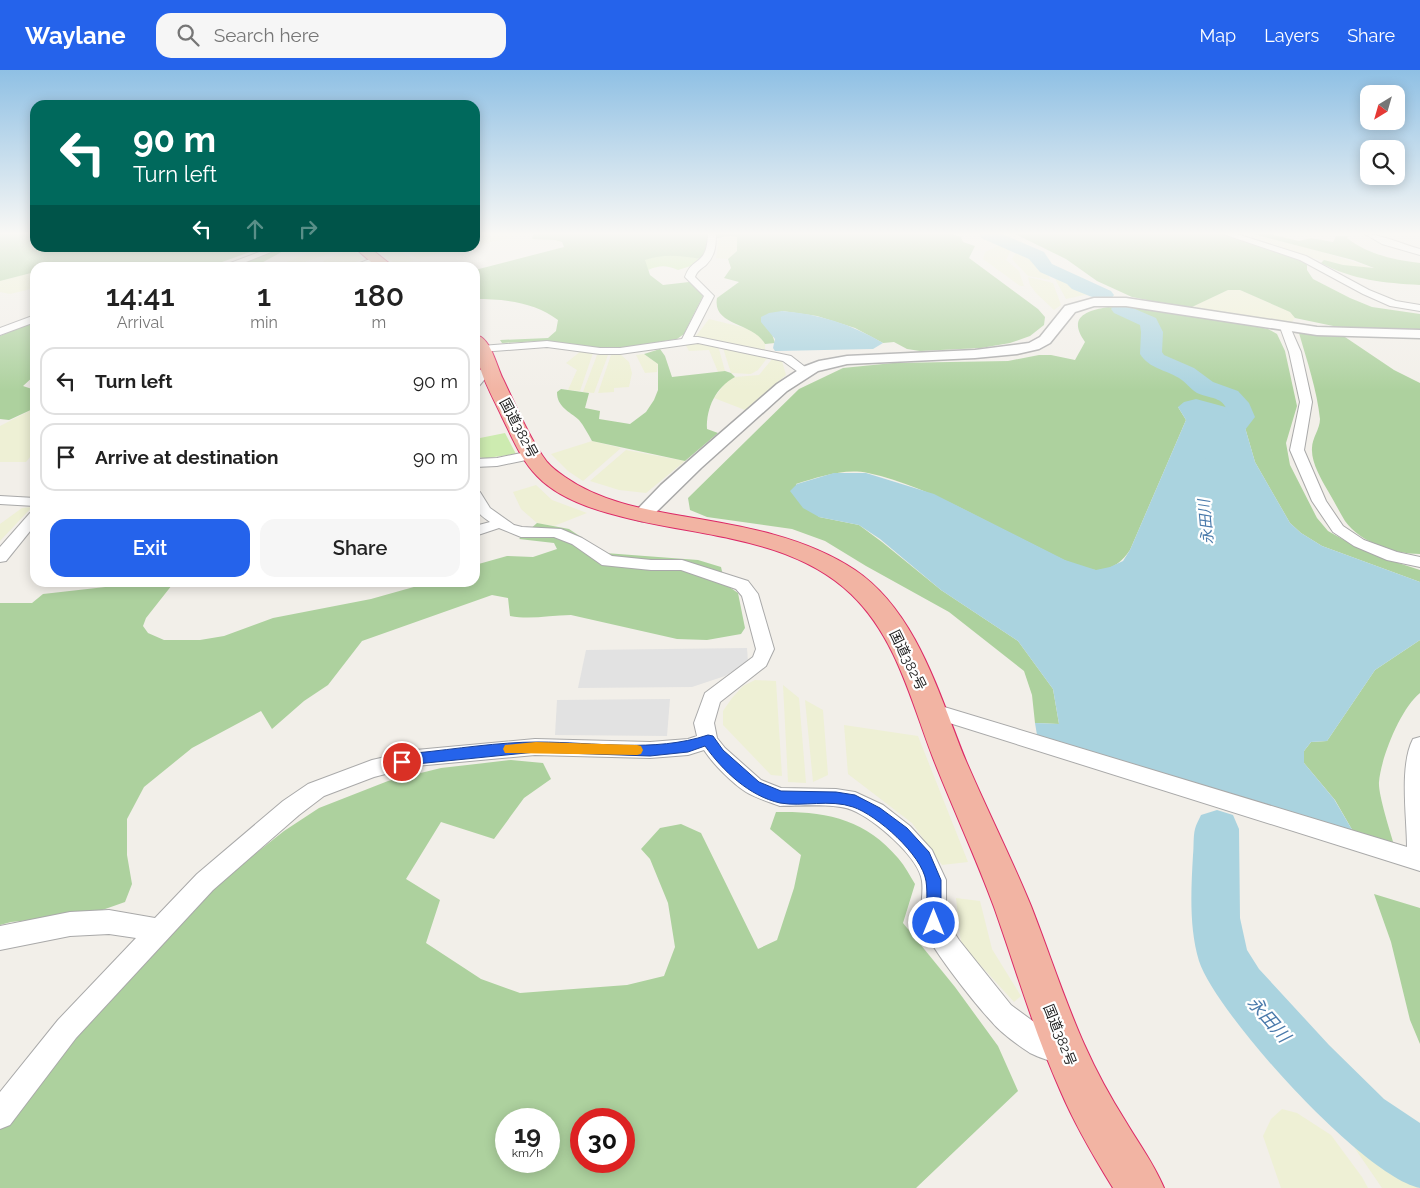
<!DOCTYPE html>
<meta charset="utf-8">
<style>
:root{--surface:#fff;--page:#f6f6f6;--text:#222;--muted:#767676;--line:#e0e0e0;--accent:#2563eb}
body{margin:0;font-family:Raleway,"Noto Sans JP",sans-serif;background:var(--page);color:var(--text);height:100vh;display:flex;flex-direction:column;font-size:19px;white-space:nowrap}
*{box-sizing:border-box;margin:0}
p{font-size:16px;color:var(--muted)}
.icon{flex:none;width:28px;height:28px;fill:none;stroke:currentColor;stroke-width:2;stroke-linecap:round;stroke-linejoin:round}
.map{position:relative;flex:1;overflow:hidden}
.side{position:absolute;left:30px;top:192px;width:450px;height:325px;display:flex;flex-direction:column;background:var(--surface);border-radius:15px;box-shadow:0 2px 12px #0003}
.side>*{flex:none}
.guide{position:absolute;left:30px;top:30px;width:450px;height:152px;border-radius:15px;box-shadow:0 2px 12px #0003;background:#00695c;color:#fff;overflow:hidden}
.needle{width:32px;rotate:217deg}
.controls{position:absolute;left:1360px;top:15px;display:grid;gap:10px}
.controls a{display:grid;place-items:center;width:45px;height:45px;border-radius:10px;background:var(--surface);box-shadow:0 2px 12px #0003;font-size:25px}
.speed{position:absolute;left:495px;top:1038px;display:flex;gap:10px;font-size:25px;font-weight:700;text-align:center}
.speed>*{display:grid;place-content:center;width:65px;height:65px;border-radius:50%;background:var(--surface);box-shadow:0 2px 12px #0003;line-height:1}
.speed small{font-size:12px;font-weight:400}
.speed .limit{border:8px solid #d22;background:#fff;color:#111}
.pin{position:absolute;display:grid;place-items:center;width:42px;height:42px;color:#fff;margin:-21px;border:2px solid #fff;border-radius:50%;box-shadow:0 1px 5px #0007}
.me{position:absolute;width:55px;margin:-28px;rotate:0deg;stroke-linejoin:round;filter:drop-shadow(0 0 4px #0008)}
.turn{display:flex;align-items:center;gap:18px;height:105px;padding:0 20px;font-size:22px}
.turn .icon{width:65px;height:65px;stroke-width:2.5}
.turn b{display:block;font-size:35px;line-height:42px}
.lanes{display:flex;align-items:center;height:48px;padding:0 20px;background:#0003;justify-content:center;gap:25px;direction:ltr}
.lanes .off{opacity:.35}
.eta{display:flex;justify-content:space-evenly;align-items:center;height:85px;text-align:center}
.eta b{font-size:30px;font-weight:600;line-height:35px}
.action{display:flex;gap:10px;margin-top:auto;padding:10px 20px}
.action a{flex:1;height:58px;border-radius:15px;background:var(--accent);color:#fff;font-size:20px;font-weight:600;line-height:58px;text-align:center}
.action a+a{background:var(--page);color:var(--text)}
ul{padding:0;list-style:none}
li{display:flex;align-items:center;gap:15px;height:68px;margin:0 10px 8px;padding:0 10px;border:2px solid var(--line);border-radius:15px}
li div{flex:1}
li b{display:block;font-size:19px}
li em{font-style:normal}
header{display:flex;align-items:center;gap:30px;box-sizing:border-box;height:70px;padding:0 25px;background:var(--accent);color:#fff}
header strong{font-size:24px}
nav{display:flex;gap:28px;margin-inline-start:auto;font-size:18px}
.search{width:350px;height:45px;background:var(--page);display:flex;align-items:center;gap:12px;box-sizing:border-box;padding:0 18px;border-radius:15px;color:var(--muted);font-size:19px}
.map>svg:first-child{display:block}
.farmland{fill:#eef0d5}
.grass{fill:#cdebb0}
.forest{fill:#add19e;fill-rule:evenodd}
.parking{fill:#e2e2e2}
.water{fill:#aad3df}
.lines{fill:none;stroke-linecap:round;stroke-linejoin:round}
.river{fill:#aad3df;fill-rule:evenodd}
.minor-casing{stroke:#a9a9a9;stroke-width:2}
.tertiary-casing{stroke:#a9a9a9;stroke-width:3}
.trunk-casing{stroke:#dc2a67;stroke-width:2}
.minor{fill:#fff;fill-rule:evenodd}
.tertiary{fill:#fff;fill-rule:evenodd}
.trunk{fill:#f2b4a3;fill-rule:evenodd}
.route{fill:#2563eb;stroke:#184099}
.slow{fill:#f59e0b}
.labels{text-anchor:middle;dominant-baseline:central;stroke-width:4.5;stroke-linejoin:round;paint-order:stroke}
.street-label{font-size:14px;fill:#222;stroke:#fff}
.water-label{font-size:15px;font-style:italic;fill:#4a7aab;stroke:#fff}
.near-water-label{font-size:18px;font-style:italic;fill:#4a7aab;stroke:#fff}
</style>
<header>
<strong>Waylane</strong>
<div class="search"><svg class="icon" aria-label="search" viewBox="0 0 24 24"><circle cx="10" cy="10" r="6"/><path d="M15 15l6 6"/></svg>Search here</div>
<nav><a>Map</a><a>Layers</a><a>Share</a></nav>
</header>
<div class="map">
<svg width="1420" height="1118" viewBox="0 0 1420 1118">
<rect width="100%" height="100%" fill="#f2efe9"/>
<!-- farmland -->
<g class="farmland">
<polygon points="475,164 521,164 511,168 475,175"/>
<polygon points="731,165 737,166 737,181 728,189 716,188 719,169"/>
<polygon points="1252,166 1258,166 1316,180 1376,199 1345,196 1308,187"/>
<polygon points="1000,175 1011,180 1006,190 1019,201 1024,216 1020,216 983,189 985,182"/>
<polygon points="324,178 346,178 290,197 275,196"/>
<polygon points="373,178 394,178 415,190 397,195"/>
<polygon points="427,178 452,178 450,180 418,189 408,183"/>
<polygon points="351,179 363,189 343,197 331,197 323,191"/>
<polygon points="1017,181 1031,187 1036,196 1048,202 1050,210 1028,206 1012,189"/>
<polygon points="35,202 35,218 10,224 0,222 0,211"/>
<polygon points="1053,205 1081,220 1098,225 1084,225 1066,229"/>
<polygon points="1028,207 1053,213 1061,235 1054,240 1036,223 1030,215"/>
<polygon points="1228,220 1240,220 1290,242 1295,248 1292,252 1279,251 1192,237"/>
<polygon points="709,249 750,259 760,265 765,274 765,280 696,266"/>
<polygon points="694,273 717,276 719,279 725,301 718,302 709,280 689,281 685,274"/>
<polygon points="723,278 768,287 758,300 751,304 731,303"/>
<polygon points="581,281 593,283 580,321 568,320 577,300 566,293"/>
<polygon points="644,284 658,294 657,302 645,303 636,285"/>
<polygon points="597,285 608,285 594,323 583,322"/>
<polygon points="611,285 621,285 629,292 632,303 629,317 614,318 614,322 598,323"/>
<polygon points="773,288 782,291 786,305 745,340 714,328 726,312 735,307 759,305"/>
<polygon points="35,338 35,381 26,392 0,392 0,356"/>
<polygon points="592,371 621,378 583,411 568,401 551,384"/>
<polygon points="626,380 685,391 646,423 619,420 590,411"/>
<polygon points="536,415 552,430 587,443 554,456 537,453 521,439 513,422"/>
<polygon points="32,437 0,471 0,454 22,438"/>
<polygon points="755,610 776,611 782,706 771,705 723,655 723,641 732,628 743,616"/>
<polygon points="783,615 799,628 806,713 788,712"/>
<polygon points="805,630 823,640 828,705 813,712"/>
<polygon points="844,655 918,666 968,792 942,795 912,753 848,704"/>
<polygon points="956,828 980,831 992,879 1021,926 1014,932 961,874"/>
<polygon points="1282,1039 1297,1043 1331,1065 1362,1107 1368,1118 1281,1118 1263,1066 1271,1049"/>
<polygon points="1354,1077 1419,1118 1382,1118"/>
</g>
<!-- grass -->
<g class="grass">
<path d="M675,184L701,189L697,194L678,200C666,195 660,195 648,200L644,190L659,185Z"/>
<polygon points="505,363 516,384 487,388 475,387 475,369"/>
</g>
<!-- forest -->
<g class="forest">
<polygon points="0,164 35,164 35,178 243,178 249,179 250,182 208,197 134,197 128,193 117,192 111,197 35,198 35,202 0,211"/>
<path d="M533,164H952L961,167L963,172L975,176L969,188L1038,239L1045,247L1044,255L1030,266L1010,273L981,278L920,281L907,279L894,272L883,273L855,258L817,246L782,241L762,252L771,261L775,273L765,274C753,252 712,256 717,228L739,212L724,208L731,198L728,189L737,181V167C727,164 719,169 708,170L707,184L701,189C681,186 665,183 645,190L650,205L663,215L689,212L703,226L684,264L677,269L622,278L583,277L542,271L502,273L500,270L548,268L556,261L558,250C535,232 504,229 475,229V200L564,177L562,172L555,170L532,169Z"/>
<polygon points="1015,164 1235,164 1239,170 1301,189 1307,195 1307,200 1313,209 1350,228 1372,237 1420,244 1420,260 1358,259 1338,257 1295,248 1290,242 1240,220 1228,220 1192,237 1172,235 1132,227 1097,211 1066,189"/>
<path d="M1253,164H1269L1299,171L1311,168L1333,172L1336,166H1349L1347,168C1367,184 1394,190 1420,193V215C1384,213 1353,210 1321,193L1324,190L1343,195L1374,198L1353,190Z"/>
<polygon points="282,178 289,178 254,197 228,198"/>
<path d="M1108,237L1142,239L1248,255L1268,259L1277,264L1285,281L1297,336L1286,373L1290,395L1317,448L1328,461L1353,475L1383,488L1420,500V512L1322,476L1301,463L1290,453L1255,392L1242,347L1178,337L1186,350L1130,480C1123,491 1111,501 1096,500C1078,499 1048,482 1032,474C978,448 927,416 868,403C844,398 819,407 796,414L819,447L859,455L882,472L941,520L1018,571L1053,619L1059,654L1035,653L1032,625L1024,601L949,542L866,496L825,471L792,459L707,447L690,440L688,428L799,319L843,298L893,293L1008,291L1039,285H1051L1075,290L1085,272C1068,248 1084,241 1108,237Z"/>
<polygon points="35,251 35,305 23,316 35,320 35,338 9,350 0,349 0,266"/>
<path d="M1299,263L1345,267L1394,300L1420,313V484C1394,484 1361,473 1345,451C1339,441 1334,431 1328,421C1321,409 1311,392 1312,378C1312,368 1320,359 1320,349C1317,320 1307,291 1299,263Z"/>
<path d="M660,279L665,286L672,307L725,301L731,303L735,307C716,317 706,338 707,359L718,363L685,391L592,371C588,364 584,356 579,350C569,341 557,337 557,322L561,319L589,323L585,338L600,341L599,349L630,354L646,342L654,330L658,320V294L644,284Z"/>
<path d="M537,453L569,459L605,483L698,490L721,497L725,514L738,523L745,558L741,564L707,570L677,569L571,545C550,545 531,550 510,546L508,528L492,525L362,571L328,615L304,631L272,659L261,641L192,678L144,717L127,749V785L132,814L125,832L91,844L11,852L0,855V533H32L43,524L123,515L126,513H171L172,515L146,548L143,556L148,563L164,570H200L224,566L273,548L371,529L428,513L475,512V495L507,486L533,487L557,479L554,473L519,469Z"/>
<path d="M1420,570V623C1401,638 1381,687 1379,712C1378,724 1390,761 1394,775L1354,763L1335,730L1304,693V681L1311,672L1327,671L1375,600Z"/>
<path d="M511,690L543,693L551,709L524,728L494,769L441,752L406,809L440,830L426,873L481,909L520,923L627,915L664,906L675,877L668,833L650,789L641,779L660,758L681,754L701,763L758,879L777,870L794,818L801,785L770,759L776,742C826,741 865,749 898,788C905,796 910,806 915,814L903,853L955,917L998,976L1018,1021L916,1118H0V1045L47,1002L197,830L284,761L319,738L388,711L441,698ZM506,1049H549V1091H506ZM581,1049H624V1091H581Z"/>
<polygon points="1374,824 1420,838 1420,974 1410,950 1391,872"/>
</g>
<!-- parking -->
<g class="parking">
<polygon points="747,578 748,592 725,606 692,617 578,618 586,580"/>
<polygon points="670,629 667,666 555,665 557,630"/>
</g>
<!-- water -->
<g class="water">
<path d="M782,241C819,244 851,254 883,273L873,279L775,281L773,278L775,269L761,252V247L769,243Z"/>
<polygon points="1196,329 1233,339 1242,347 1255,392 1290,453 1301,463 1322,476 1420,512 1420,570 1375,600 1327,671 1311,672 1304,681 1304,693 1334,729 1354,763 1037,665 1035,653 1059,654 1053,619 1018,571 941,520 880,469 859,455 819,447 803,438 790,421 797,414 834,403 866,403 934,424 1065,490 1096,500 1110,497 1123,491 1130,480 1186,350 1178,337 1184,332"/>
</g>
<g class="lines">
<!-- river -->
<g class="river">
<polygon points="979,164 1002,164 1044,182 1052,194 1111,221 1114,225 1111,229 1104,231 1097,229 1072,219 1067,214 1040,202 1029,189 981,168"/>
<path d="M1121,233L1156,248L1163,262L1162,282L1164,285L1194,298L1213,312L1238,321L1249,333L1255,347L1245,360L1229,394L1219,396L1209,394L1205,388L1220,358L1229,346C1224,326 1214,330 1197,323C1190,319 1186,312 1179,308C1164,299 1150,299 1140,284L1141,262L1140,255L1114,243L1111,239L1114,235Z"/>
<path d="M1217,740L1233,745L1239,759L1240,848L1247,880L1259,899L1329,975L1384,1029L1420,1053V1118C1364,1107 1217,945 1199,891C1189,858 1191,820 1193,785C1194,777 1193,767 1195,759C1196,754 1199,750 1201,745Z"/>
</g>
<defs>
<g id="minor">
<path d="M708,164H716C716,176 715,186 706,195C701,199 697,201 695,207L714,226L693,267H698L791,286L809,300L811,302L809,304H801L783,291L698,273L620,284H600L547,277L481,282L475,279L481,276L547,271L600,278H620L682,269L704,226L685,207C692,186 707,197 708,164Z"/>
<polygon points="1223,164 1237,164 1306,186 1369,220 1396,231 1420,235 1420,241 1390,236 1363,224 1300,190"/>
<path d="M1365,164C1381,164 1404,175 1420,179V185L1382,174Z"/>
<polygon points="270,178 281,178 231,198 217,198"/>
<polygon points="377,186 380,187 380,191 362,198 348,198"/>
<polygon points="35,245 35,252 0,265 0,258"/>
<polygon points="1285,254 1290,257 1301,282 1312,332 1304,380 1326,431 1343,456 1364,470 1397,482 1420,487 1420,497 1387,490 1354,476 1333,462 1312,431 1290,380 1300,332 1289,282 1280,257"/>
<polygon points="488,295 494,298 479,316 475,317 475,306 484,296"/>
<polygon points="531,381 538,385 536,388 497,396 475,397 475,389 497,388"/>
<path d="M475,421L480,422L490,438L514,455L522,457L561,459L582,468L612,486L651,490H682L748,511L758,524L774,579L766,596L720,632L714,653L717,668L725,678L761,710L781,718L836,719L855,722L883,735L910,756L932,780L946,810V850L959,870L1011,935L1049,963L1072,972L1076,982L1072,992L1062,996C1052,991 1040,988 1030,983C1018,975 1001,963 992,952C976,935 926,873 922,853C919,839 924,825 922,811C919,787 874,749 852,740C834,733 800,736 780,736C769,732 756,728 746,722C732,713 713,694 704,680L688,685L650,688L535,685L416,696L374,707L324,726L299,745L213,820L76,968L10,1055L0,1059V1022L58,950L136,868L109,864L70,866L0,880V856L70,842L109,840L155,848L197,804L283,731L308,714L372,690L416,680L535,669L650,672L688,669L697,666L694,653L705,623L753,587L756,579L742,526L736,519L681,500H651L602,495L572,474L554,467H521L499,458L475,466V456L490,452C474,441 475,439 475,421Z"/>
<polygon points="0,426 35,428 35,436 0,434"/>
<polygon points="35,442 35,455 6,491 0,492 0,477 30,443"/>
<path d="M931,633L1407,777C1407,747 1399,696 1413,669L1420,667V801L924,645L921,640L924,635Z"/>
</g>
<polygon id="tertiary" points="1094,228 1126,228 1317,257 1420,260 1420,268 1317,265 1126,236 1094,236 1075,242 1050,273 1039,279 1017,284 975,288 847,294 818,301 787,321 701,398 649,449 642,451 635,449 632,445 661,415 702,379 777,314 803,297 819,291 847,286 975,280 1029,273 1040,267 1065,236"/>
<g id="trunk">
<polygon points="355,178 370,178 395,198 378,198"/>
<path d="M475,266C477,266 479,266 481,267C492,274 497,297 503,309C515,334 530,370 547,392C552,398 559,403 565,407C599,431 642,439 682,446C741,456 804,466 855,500C917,542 939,625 966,691C987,740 1011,787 1031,836C1049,882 1064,929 1084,974C1096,1001 1110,1027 1126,1052C1139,1074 1154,1094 1164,1118H1113C1094,1087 1075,1055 1061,1022C1034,962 1016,899 994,837C976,788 954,741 935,693C912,635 898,569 851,524C787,463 688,467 608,443C583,436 555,425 537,406C521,390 512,367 502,347C489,319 475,297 475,266Z"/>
</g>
</defs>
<!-- minor casing -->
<use href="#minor" class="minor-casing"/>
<!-- tertiary casing -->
<use href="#tertiary" class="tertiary-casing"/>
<!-- trunk casing -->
<use href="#trunk" class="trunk-casing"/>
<!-- minor -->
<use href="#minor" class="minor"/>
<!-- tertiary -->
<use href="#tertiary" class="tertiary"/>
<!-- trunk -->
<use href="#trunk" class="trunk"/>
</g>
<!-- sky -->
<linearGradient id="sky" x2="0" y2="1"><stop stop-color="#8fc0e4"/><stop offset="0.51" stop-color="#f9f8f5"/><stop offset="1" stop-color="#f9f8f5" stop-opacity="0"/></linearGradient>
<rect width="1420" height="321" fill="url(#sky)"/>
<!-- route -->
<path class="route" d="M708,665L713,666L723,680L759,712L781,721L836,722L855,725L880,738L907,758L929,782L941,810V853L939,858L934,860L928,858L926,853C926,839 928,824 926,811C922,785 877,745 853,737C830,729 803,737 780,733C749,726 723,701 705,676L688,682L650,686L536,682L416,694L402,697L397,696L395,692L397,688L416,683C456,679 498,672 538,672C594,672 654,683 708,665Z"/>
<!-- slow -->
<polygon class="slow" points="536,672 637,675 641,676 643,680 641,684 637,685 505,683 503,679 505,675"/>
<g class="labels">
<!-- street labels -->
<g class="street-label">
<text transform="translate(519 358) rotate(62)">国道382号</text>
<text transform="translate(908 590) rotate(64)">国道382号</text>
<text transform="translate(1060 965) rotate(68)">国道382号</text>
</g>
<!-- water labels -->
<g class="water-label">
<text transform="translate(1206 452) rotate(-95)">永田川</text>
</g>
<!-- near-water labels -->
<g class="near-water-label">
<text transform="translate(1269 949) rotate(49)">永田川</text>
</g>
</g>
</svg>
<div class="controls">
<a><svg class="needle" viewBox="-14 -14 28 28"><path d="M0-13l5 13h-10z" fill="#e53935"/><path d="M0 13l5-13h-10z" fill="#767676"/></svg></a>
<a><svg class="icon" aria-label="search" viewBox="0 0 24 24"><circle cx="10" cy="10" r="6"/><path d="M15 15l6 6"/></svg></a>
</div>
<div class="speed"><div>19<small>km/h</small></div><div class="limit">30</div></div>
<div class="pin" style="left:402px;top:692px;background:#d93025"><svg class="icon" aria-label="arrive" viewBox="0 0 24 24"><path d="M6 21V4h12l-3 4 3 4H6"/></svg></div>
<svg class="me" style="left:934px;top:853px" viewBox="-20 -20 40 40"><circle r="17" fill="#2563eb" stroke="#fff" stroke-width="3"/><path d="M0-11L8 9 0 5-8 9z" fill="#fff"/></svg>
<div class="guide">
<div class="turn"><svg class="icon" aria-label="left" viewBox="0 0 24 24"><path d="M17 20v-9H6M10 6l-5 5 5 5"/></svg><div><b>90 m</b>Turn left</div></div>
<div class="lanes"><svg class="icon" aria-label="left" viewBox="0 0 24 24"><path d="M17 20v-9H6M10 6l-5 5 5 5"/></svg><svg class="icon off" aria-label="ahead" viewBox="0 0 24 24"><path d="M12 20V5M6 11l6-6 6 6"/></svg><svg class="icon off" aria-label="right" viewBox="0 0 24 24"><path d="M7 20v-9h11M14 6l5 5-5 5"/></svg></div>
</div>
<section class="side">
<div class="eta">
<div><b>14:41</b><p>Arrival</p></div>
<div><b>1</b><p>min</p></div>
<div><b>180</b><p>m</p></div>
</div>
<ul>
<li><svg class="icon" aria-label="left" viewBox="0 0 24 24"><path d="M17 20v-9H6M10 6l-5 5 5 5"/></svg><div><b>Turn left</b></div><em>90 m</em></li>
<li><svg class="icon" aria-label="arrive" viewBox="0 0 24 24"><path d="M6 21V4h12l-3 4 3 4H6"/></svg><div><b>Arrive at destination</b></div><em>90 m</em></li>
</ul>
<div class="action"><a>Exit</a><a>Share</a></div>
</section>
</div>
